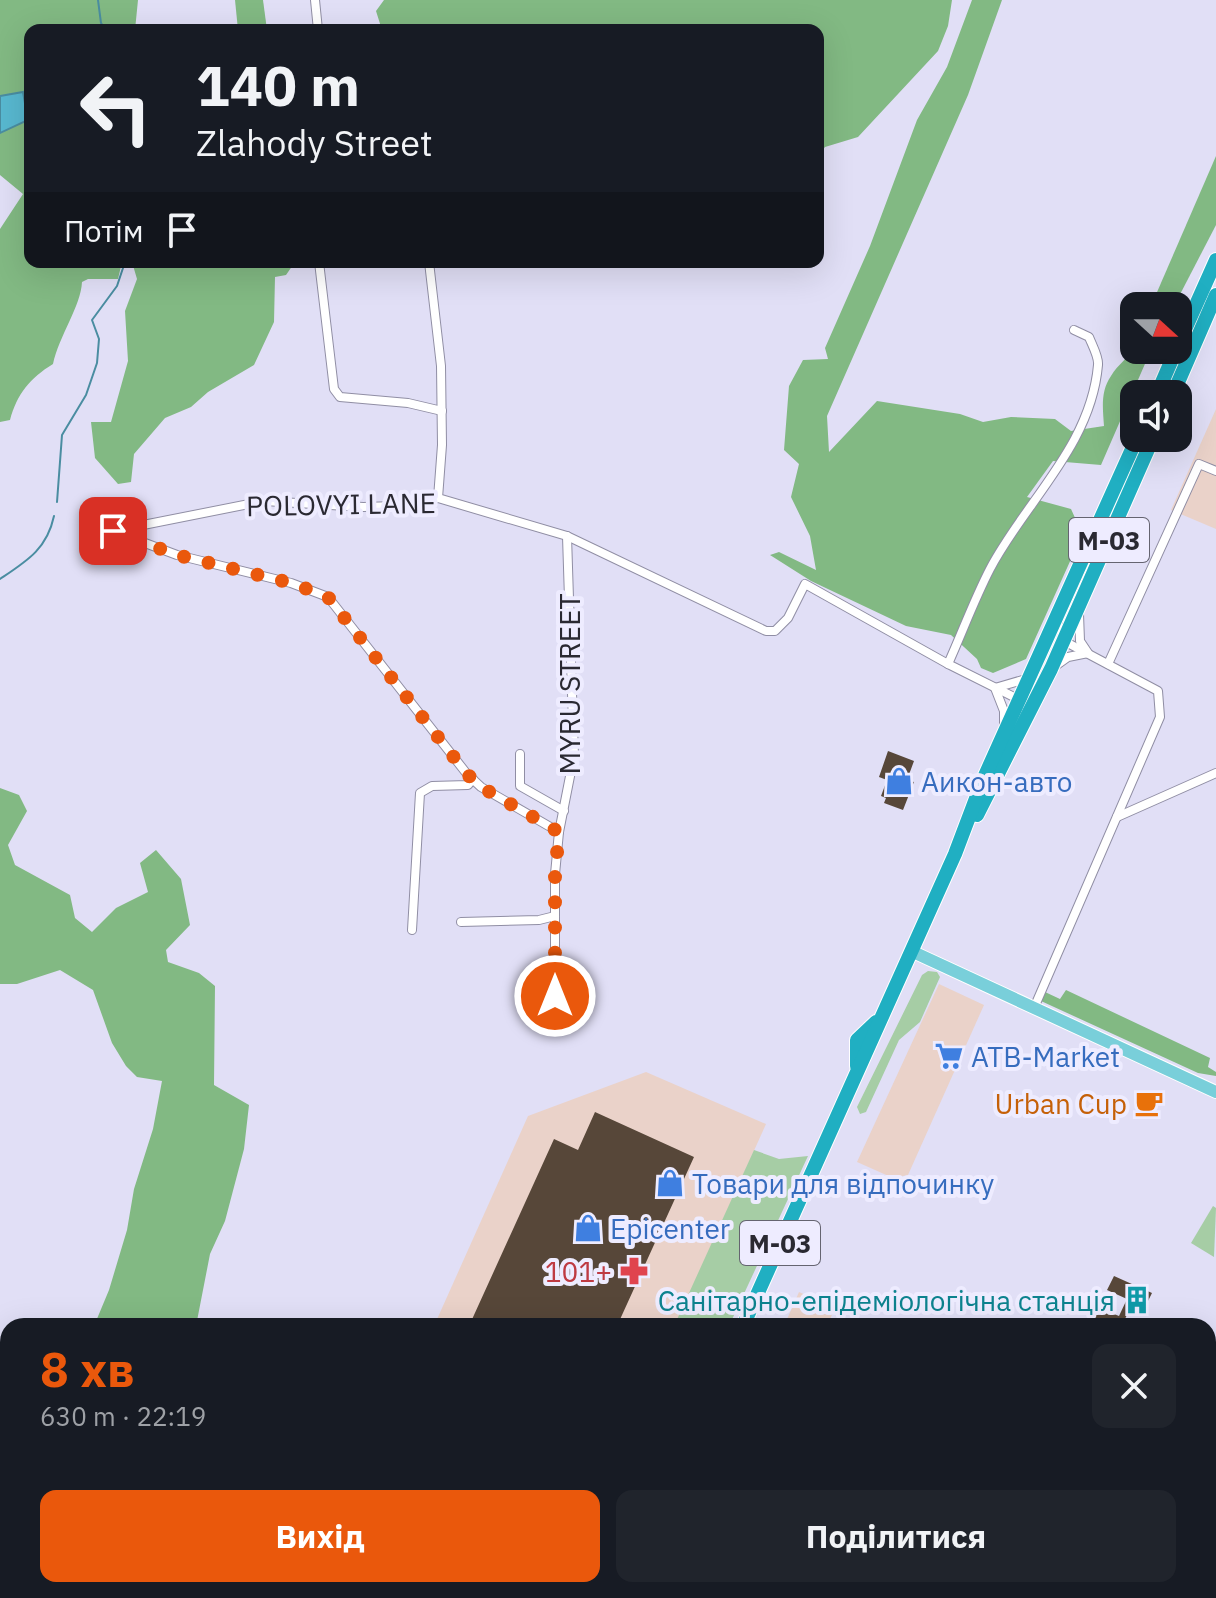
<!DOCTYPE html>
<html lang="uk">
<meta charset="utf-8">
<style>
:root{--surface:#171b24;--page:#20242c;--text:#f1f3f6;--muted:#9ea1a6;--accent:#ea580c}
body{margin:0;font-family:"IBM Plex Sans",sans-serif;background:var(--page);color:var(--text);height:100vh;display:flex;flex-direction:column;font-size:30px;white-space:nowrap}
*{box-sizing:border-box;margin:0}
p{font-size:26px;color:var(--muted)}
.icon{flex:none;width:44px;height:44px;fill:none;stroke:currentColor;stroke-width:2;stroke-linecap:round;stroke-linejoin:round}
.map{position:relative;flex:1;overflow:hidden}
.details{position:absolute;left:0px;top:1318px;width:1216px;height:280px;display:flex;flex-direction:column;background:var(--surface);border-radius:24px 24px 0 0;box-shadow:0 8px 32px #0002}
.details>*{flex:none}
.banner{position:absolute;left:24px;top:24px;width:800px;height:244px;border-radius:16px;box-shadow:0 8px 32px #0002;background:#171b24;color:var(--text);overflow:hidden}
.needle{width:52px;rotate:111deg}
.fabs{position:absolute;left:1120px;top:292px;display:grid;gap:16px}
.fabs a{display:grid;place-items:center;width:72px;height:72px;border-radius:16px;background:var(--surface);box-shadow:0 8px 32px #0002;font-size:40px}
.pin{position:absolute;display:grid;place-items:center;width:68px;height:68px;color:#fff;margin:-34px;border-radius:16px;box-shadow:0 4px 12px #0006}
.me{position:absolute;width:88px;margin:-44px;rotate:0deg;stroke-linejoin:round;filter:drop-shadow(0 0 6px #0008)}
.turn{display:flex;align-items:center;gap:28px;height:168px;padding:0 40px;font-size:36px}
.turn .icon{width:104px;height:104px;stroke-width:2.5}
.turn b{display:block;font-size:56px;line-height:68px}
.then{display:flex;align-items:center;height:76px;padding:0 40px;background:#0003;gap:16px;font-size:30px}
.round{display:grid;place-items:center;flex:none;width:84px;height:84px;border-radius:16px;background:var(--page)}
.summary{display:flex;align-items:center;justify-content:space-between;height:136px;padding:0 40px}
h1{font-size:48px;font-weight:700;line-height:60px;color:var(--accent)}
.cta{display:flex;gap:16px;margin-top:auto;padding:16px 40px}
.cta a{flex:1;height:92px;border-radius:16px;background:var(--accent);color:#fff;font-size:32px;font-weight:700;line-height:92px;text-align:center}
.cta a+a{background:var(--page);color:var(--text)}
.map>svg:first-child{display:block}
.commercial{fill:#ead2c9}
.green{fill:#a6cda5}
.forest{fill:#82b983}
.water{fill:#58b8d0;stroke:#4a8da1;stroke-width:2}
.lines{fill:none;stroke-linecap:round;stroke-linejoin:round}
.stream{stroke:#4a8da1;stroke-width:2}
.building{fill:#574739}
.street-casing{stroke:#908ea4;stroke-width:10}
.secondary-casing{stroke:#908ea4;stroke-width:13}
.primary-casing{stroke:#fff;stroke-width:14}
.highway-casing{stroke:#fff;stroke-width:16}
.street{stroke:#fff;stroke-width:8}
.secondary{stroke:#fff;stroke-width:11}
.primary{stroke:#79cfda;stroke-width:12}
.highway{stroke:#20afc2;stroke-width:14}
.route{stroke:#ea580c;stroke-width:14;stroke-dasharray:0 25.2}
.labels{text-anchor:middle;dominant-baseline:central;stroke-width:8;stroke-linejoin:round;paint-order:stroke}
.shield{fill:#eeecff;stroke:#656470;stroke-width:2}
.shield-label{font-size:26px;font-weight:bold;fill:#2a2932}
.street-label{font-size:28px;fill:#2a2932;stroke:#eeecff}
.shop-label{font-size:28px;fill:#366cbe;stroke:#eeecff;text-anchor:start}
.food-label{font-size:28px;fill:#c56008;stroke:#eeecff;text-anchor:end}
.health-label{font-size:28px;fill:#be3a42;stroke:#eeecff;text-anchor:end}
.culture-label{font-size:28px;fill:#0d838f;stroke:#eeecff;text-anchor:end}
</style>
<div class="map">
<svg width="1216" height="1598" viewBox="0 0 1216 1598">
<rect width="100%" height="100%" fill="#e1dff6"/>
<!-- commercial -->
<g class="commercial">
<polygon points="1216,409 1216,529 1171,510"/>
<polygon points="939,984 984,1005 908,1175 893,1178 857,1162"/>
<polygon points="646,1072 766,1124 675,1326 434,1326 528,1116"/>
<polygon points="799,1292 835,1308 827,1326 784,1326"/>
</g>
<!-- green -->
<g class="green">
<polygon points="928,971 937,972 940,977 920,1022 899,1040 866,1112 860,1114 857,1107 922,975"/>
<polygon points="754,1150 779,1159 808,1156 729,1326 674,1326"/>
<polygon points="1213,1206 1216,1208 1214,1257 1191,1243"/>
</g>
<!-- forest -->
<g class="forest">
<path d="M0,0H138L135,30H30V262H122L118,279H88L82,282C81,306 59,336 53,364C30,378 17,394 10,420L0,422V229L23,194L0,175Z"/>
<polygon points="235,0 263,0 267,30 238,30"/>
<polygon points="384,0 952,0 948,26 938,51 858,137 825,147 818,156 818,30 382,30 376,11"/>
<path d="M972,0H1002L968,95L827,416L829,452L877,401L960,414L983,422L1011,417L1055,419L1071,431L1104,426C1103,409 1100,392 1111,376C1118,364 1128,359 1134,346V350H1151L1101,465L1053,461L1027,497L1071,509L1076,520L1090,517L1026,659L993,673L981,668L977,659L951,635L906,626L811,581L770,555L779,552L816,570L810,536L791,497L799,464L784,450L789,386L803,360L828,359L825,348L870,246L917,120L947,67Z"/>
<polygon points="1216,156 1216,225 1174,306 1151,306"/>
<polygon points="132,262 295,262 286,275 275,277 274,322 254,365 208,392 191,407 165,418 134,454 131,482 118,484 95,458 91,422 111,422 128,361 125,311 137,279"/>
<polygon points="0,788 19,795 27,811 8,845 15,865 70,895 75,918 92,932 116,908 148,892 140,863 156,850 181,879 190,925 166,950 168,962 199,973 215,986 214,1085 249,1105 244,1149 225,1221 210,1254 196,1326 94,1326 109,1290 127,1230 134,1189 153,1129 162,1081 137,1077 126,1066 112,1043 93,990 60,970 17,984 0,984"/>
<polygon points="1066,990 1210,1058 1208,1067 1216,1072 1216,1076 1198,1073 1041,1001 1045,992 1060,999"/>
<polygon points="637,1590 736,1590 732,1598 634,1598"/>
</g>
<!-- water -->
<g class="water">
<polygon points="23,92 28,120 0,133 0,96"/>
<polygon points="0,1548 8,1550 8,1590 64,1590 71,1598 0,1598"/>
</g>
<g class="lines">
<!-- stream -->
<g class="stream">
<polyline points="98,0 101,23 106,30"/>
<polyline points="57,502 62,435 86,395 97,363 99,339 92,320 117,286 125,262"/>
<path d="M0,579C27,561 47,549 54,516"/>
</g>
</g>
<!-- building -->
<g class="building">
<polygon points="888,751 914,761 907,780 914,782 903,810 884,803 886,798 881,796 887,780 879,777"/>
<polygon points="595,1112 694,1157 617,1326 469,1326 554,1139 578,1150"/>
<polygon points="1114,1276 1152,1293 1145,1307 1133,1302 1125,1319 1140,1326 1104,1326 1093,1321 1099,1308 1119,1316 1127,1299 1107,1290"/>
</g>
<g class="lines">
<defs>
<g id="street">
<polyline points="315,0 318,30"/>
<polyline points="319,262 334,389 340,397 408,403 442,411"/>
<polyline points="429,262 441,366 442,445 438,498"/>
<polyline points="113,531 264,501 363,507 395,506 438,498 567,536 766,631 775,631 788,618 805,584 948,664 1020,700"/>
<polyline points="113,531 177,555 291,583 328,597 467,774 481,787 559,832"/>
<path d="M948,664C962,633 974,600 990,569C1025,502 1091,446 1098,365C1099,357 1092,345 1089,337L1074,330"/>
<polyline points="1108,664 1199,464 1216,471"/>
<polyline points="1054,667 1068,657 1088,653 1080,641 1079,614"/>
<polyline points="1004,725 1004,711 995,688 1026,679"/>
<polyline points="520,754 520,786 564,811"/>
<polyline points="1117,817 1216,773"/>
<polyline points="461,922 539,920 555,916"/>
<polyline points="412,930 420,793 432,786 468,785 473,779"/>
<polyline points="555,996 555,874 559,832 574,756 567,536"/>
<polyline points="1034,1008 1160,717 1158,691 1064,641 1057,622"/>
<polyline points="0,1517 8,1514"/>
</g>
<g id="secondary">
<polyline points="1208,1460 1216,1443"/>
<polyline points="1145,1598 1148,1590"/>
</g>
<polyline id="primary" points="911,951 1216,1092"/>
<g id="highway">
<polyline points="1178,345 1216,260"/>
<polyline points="1157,394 1176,350"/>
<polyline points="1173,394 1216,295"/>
<polyline points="977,815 1051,669 1153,438"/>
<polyline points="857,1066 857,1040 876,1022"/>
<polyline points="743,1326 955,854 983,780 1137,438"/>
<polyline points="614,1598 620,1590"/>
</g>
</defs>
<!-- street casing -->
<use href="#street" class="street-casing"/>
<!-- secondary casing -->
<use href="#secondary" class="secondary-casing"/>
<!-- primary casing -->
<use href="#primary" class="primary-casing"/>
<!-- highway casing -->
<use href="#highway" class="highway-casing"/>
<!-- street -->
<use href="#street" class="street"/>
<!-- secondary -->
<use href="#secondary" class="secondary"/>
<!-- primary -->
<use href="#primary" class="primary"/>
<!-- highway -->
<use href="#highway" class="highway"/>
</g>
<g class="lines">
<!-- route -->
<polyline class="route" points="113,531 177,555 291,583 328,597 467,774 481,787 559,832 555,874 555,996"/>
</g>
<!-- icons -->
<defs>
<symbol id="shop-bare" viewBox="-9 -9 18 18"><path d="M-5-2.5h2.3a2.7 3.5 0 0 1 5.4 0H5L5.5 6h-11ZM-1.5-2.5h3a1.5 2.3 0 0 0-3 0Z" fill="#3f7fe0" stroke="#eeecff" stroke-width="2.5" paint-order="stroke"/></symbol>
<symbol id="supermarket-bare" viewBox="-9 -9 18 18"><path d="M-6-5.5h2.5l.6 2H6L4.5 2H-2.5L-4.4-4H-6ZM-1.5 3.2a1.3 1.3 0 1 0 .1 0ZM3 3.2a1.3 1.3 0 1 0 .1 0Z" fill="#3f7fe0" stroke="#eeecff" stroke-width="2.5" paint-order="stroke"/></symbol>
<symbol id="cafe-bare" viewBox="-9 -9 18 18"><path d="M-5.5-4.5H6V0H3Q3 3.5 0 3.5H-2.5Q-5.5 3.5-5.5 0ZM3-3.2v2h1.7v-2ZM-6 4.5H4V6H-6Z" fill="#e8710a" stroke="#eeecff" stroke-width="2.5" paint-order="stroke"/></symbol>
<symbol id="pharmacy-bare" viewBox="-9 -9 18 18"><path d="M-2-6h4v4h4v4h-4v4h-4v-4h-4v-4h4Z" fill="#e0444e" stroke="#eeecff" stroke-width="2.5" paint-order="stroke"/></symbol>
<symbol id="building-bare" viewBox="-9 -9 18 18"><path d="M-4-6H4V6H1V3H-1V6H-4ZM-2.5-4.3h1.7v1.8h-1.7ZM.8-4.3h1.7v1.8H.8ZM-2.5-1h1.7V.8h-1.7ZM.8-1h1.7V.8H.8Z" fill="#0f9aa8" stroke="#eeecff" stroke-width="2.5" paint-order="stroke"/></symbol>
</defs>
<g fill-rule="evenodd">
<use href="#shop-bare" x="879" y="761" width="40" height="40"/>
<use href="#supermarket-bare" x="929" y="1036" width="40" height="40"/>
<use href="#cafe-bare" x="1129" y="1083" width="40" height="40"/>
<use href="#shop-bare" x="650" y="1163" width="40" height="40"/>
<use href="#shop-bare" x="568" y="1208" width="40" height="40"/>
<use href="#pharmacy-bare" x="614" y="1251" width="40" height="40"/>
<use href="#building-bare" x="1117" y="1280" width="40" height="40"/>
</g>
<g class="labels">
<!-- shield labels -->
<g class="shield">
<rect x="1069" y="518" width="80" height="44" rx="6"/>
<rect x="740" y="1221" width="80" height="44" rx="6"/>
</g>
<g class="shield-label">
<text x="1109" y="540">М-03</text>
<text x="780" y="1243">М-03</text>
</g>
<!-- street labels -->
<g class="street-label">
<text transform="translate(341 504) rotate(-1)">POLOVYI LANE</text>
<text transform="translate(569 684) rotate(-90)">MYRU STREET</text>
</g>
<!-- shop labels -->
<g class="shop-label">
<text x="921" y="781">Аикон-авто</text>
<text x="971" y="1056">ATB-Market</text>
<text x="692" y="1183">Товари для відпочинку</text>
<text x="610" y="1228">Epicenter</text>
</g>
<!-- food labels -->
<g class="food-label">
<text x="1127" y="1103">Urban Cup</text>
</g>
<!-- health labels -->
<g class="health-label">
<text x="612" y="1271">101+</text>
</g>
<!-- culture labels -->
<g class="culture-label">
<text x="1115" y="1300">Санітарно-епідеміологічна станція</text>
</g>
</g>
</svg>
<div class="fabs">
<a><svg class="needle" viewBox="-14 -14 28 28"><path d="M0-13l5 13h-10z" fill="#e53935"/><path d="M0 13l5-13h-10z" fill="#9ea1a6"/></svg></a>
<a><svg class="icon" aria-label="sound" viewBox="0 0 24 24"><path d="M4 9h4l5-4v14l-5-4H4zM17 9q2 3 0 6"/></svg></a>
</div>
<div class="pin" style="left:113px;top:531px;background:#d93025"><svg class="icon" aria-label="arrive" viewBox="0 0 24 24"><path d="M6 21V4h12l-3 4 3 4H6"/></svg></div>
<svg class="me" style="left:555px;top:996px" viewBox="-20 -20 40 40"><circle r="17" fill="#ea580c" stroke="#fff" stroke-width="3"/><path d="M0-11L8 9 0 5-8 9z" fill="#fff"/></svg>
<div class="banner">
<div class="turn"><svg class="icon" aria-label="left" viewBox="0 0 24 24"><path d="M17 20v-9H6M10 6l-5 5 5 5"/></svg><div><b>140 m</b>Zlahody Street</div></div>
<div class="then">Потім<svg class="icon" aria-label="arrive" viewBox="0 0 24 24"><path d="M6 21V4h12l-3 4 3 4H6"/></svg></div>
</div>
<section class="details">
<div class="summary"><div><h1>8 хв</h1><p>630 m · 22:19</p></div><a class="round"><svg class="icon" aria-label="close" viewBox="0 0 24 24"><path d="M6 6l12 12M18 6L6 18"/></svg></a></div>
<div class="cta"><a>Вихід</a><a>Поділитися</a></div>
</section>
</div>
